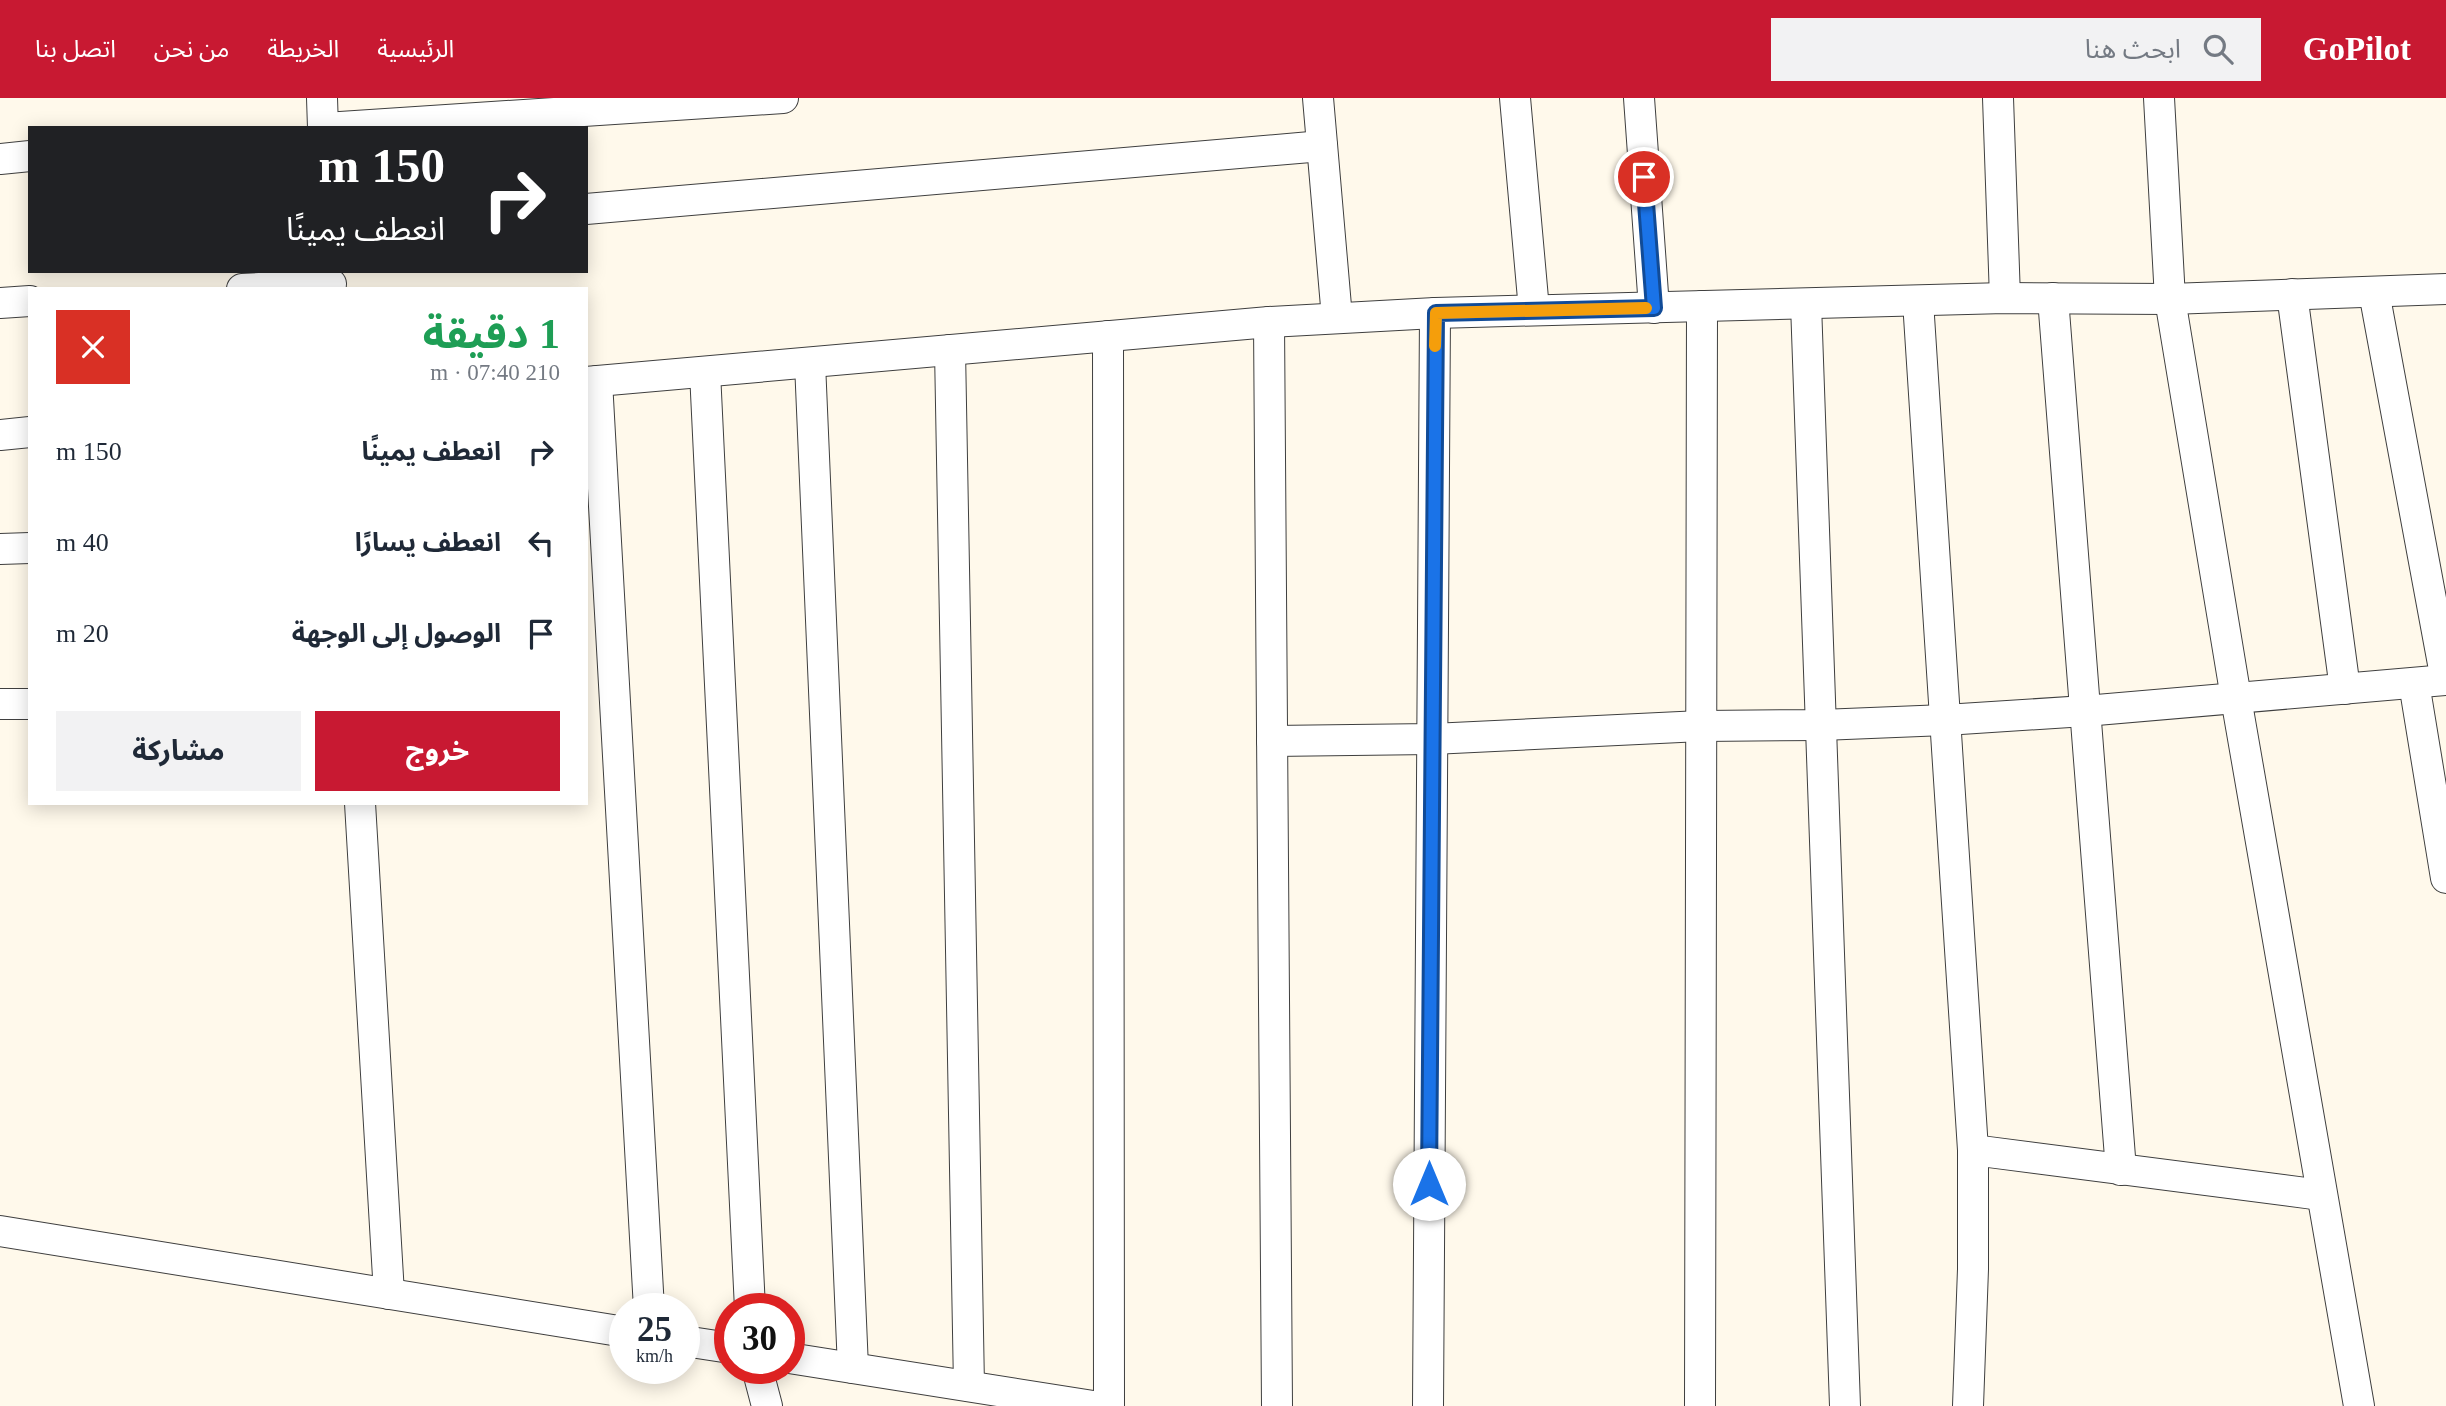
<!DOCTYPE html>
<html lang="ar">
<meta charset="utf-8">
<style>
:root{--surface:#fff;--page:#f2f2f3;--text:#1f2937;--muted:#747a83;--accent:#c81932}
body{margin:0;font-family:"Times New Roman","Noto Sans Arabic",serif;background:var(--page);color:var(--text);direction:rtl;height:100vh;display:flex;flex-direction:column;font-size:26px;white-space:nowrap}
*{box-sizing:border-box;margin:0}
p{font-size:23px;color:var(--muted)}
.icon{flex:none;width:38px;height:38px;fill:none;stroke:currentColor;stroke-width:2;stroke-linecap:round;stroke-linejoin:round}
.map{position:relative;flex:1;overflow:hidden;direction:ltr}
.panel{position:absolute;left:28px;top:189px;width:560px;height:518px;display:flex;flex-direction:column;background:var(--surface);border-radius:0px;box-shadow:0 4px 18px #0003;direction:rtl}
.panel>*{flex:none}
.banner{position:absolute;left:28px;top:28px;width:560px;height:147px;border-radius:0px;box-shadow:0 4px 18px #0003;direction:rtl;background:#202124;color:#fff;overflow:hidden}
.speed{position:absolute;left:609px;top:1195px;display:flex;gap:14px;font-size:35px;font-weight:700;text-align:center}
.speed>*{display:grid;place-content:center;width:91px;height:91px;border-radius:50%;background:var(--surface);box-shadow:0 4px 18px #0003;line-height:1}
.speed small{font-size:18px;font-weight:400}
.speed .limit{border:10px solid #d22;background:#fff;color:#111}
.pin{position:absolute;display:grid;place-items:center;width:60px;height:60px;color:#fff;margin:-30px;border:4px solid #fff;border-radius:50%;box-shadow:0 2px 7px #0007}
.me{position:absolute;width:77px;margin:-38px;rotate:0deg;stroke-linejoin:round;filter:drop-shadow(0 0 5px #0008)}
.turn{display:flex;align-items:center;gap:24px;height:147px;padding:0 28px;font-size:32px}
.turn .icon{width:91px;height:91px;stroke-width:2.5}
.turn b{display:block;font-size:49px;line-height:60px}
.round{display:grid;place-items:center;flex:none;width:74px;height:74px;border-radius:0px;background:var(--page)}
.overview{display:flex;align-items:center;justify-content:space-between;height:119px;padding:0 28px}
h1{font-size:42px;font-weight:700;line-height:52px;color:#1e9e55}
.primary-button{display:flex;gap:14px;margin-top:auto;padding:14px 28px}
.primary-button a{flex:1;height:80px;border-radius:0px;background:var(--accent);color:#fff;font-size:28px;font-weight:700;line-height:80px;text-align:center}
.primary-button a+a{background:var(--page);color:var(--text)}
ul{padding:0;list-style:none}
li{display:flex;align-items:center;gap:21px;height:91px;padding:0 28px}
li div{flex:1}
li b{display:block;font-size:26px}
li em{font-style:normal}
header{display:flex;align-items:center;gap:42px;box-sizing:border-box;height:98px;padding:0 35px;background:var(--accent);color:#fff}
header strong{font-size:33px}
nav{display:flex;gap:38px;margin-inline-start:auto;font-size:24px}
.search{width:490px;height:63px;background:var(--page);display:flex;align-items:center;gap:18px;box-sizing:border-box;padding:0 24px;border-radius:0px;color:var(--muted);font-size:26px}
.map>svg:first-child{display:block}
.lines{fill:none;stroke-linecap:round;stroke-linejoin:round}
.minor-casing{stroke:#3f3f3f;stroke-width:32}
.minor{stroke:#fff;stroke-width:30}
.route-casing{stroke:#114b97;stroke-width:18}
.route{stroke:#1a73e8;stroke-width:12}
.slow{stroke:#f59e0b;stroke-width:12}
</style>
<header>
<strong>GoPilot</strong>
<div class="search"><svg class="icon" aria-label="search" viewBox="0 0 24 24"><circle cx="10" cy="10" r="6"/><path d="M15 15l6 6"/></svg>ابحث هنا</div>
<nav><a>الرئيسية</a><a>الخريطة</a><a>من نحن</a><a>اتصل بنا</a></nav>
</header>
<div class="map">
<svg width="2446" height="1308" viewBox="0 0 2446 1308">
<rect width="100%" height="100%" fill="#fff9eb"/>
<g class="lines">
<defs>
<g id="minor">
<polyline points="322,0 323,30"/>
<polyline points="1318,0 1337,220"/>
<polyline points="1515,0 1534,212"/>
<polyline points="1639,0 1654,210"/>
<polyline points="1998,0 2005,200"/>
<polyline points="2159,0 2170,201 2236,600 2359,1308"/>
<polyline points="325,30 783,0"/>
<polyline points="0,61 30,58"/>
<polyline points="586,111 1322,48"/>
<polyline points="242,191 331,186"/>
<polyline points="2374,194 2446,582"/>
<polyline points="2292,196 2345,591"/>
<polyline points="2053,200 2121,1072"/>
<polyline points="1918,203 1973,1052 1973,1171 1968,1308"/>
<polyline points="0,205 30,203"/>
<polyline points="1806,206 1845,1308"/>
<polyline points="1269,224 1277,1308"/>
<polyline points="1108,238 1109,1308"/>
<polyline points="950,252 969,1288"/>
<polyline points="810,265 853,1270"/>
<polyline points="705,274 750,1211"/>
<polyline points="597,283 649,1211"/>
<polyline points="586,284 1269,224 1435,215 2005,200 2170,201 2446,191"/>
<polyline points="0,337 30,334"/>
<polyline points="0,451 30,450"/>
<polyline points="2414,585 2446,780"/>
<polyline points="0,606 30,606"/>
<polyline points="1272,643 1432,641 1701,628 1821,627 1945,622 2085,613 2446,582"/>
<polyline points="360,705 389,1196"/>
<polyline points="1973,1052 2321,1097"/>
<polyline points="0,1133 625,1234"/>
<polyline points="684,1243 730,1250"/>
<polyline points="789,1260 1093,1308"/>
<polyline points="757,1270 767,1308"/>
<polyline points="1428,1308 1435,215"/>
<polyline points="1700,1308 1702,208"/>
</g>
</defs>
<!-- minor casing -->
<use href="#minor" class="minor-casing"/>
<!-- minor -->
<use href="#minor" class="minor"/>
</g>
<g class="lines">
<defs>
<polyline id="route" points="1429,1086 1436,215 1654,210 1644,79"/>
</defs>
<!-- route casing -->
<use href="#route" class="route-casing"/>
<!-- route -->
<use href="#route" class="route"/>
<!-- slow -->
<polyline class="slow" points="1435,248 1436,215 1646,210"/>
</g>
</svg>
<div class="speed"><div>25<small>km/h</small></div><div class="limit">30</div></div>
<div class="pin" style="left:1644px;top:79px;background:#d93025"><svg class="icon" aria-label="arrive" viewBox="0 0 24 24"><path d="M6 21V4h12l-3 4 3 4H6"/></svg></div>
<svg class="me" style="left:1429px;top:1086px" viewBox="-20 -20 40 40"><circle r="19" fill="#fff"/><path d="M0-13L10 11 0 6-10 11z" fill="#1a73e8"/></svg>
<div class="banner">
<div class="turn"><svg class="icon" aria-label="right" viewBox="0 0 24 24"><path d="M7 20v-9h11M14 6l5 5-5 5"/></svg><div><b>150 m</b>انعطف يمينًا</div></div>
</div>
<section class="panel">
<div class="overview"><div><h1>1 دقيقة</h1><p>210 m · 07:40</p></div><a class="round" style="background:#d93025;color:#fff"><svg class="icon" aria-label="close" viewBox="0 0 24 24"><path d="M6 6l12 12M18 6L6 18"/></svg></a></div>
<ul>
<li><svg class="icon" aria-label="right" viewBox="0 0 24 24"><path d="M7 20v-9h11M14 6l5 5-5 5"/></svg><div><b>انعطف يمينًا</b></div><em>150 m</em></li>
<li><svg class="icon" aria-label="left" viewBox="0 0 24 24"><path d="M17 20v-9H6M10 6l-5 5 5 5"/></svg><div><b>انعطف يسارًا</b></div><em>40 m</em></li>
<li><svg class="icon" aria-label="arrive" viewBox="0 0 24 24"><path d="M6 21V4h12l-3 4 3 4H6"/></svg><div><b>الوصول إلى الوجهة</b></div><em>20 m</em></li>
</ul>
<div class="primary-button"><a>خروج</a><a>مشاركة</a></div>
</section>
</div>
